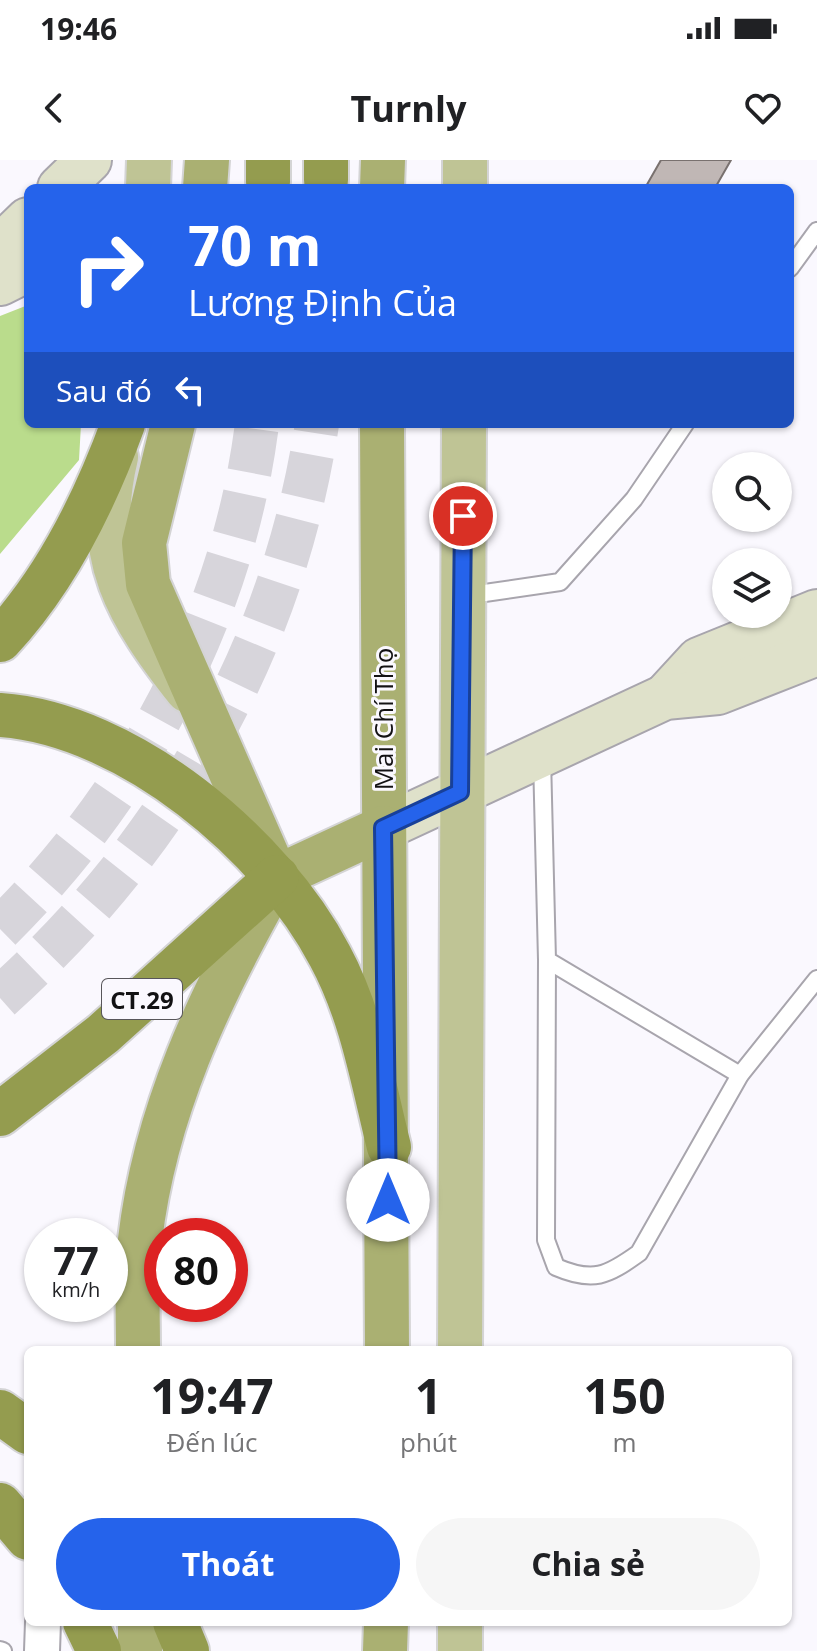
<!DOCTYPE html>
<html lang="vi">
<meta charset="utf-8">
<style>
:root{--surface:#fff;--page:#f6f6f6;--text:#202124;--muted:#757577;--accent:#2563eb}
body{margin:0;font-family:"Open Sans",sans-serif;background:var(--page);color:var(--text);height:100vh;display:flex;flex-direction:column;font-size:30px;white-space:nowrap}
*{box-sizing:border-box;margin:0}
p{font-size:26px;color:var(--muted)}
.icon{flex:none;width:44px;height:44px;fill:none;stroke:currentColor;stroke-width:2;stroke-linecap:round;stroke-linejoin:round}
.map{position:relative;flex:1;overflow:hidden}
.drawer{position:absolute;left:24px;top:1186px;width:768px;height:280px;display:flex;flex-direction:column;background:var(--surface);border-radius:12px;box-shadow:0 2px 6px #0004}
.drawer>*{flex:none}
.top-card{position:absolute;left:24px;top:24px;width:770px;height:244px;border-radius:12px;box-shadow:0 2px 6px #0004;background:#2563eb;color:#fff;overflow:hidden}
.fabs{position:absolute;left:712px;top:292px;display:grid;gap:16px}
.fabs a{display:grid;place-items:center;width:80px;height:80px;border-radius:50%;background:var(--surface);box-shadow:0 2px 6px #0004;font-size:40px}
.speed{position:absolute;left:24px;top:1058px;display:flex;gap:16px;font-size:40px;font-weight:700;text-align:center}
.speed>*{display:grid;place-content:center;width:104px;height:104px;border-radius:50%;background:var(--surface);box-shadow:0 2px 6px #0004;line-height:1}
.speed small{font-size:20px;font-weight:400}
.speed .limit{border:12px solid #d22;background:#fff;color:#111}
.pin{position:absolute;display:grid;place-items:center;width:68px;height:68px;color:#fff;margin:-34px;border:4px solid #fff;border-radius:50%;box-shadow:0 2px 8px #0007}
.me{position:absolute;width:88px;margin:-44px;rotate:0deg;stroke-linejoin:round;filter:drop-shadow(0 0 6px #0008)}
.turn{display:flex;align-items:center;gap:28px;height:168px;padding:0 32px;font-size:36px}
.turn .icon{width:104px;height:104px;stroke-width:2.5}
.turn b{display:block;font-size:56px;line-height:68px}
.then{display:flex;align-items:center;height:76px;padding:0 32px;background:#0003;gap:16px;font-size:30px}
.eta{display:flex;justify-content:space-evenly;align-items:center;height:136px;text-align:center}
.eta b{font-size:48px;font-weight:700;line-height:56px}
.primary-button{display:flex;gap:16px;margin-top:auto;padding:16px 32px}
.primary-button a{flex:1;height:92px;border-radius:48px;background:var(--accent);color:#fff;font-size:32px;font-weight:700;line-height:92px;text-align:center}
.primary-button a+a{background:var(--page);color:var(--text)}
.status{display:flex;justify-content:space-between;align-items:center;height:56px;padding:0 40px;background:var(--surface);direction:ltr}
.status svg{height:22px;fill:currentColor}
header{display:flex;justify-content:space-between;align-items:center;height:104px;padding:0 32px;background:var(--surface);font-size:36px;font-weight:700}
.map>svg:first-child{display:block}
.green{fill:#badc8c}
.building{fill:#c0b7b5;stroke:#79716f;stroke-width:2}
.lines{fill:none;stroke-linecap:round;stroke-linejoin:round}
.motorway-tunnel{stroke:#d7d5db;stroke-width:44;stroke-dasharray:44 22;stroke-linecap:butt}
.service-casing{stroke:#a8a5ad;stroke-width:20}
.minor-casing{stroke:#a8a5ad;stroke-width:38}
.secondary-casing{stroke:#a8a5ad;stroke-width:48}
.primary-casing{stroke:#d4d4d5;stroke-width:48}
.trunk-casing{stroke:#d4d4d5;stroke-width:48}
.motorway-casing{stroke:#d4d4d5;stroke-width:48}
.service{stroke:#fff;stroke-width:16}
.minor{stroke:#fff;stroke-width:34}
.secondary{stroke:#dfe1ca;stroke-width:44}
.primary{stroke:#bfc495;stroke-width:44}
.trunk{stroke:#aab072;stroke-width:44}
.motorway{stroke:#949c4f;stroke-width:44}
.route-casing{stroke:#184099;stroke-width:20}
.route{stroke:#2563eb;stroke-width:14}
.labels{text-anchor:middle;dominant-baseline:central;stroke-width:6;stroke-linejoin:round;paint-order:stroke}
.shield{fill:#faf8fe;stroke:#58565a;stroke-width:2}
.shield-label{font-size:24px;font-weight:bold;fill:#121113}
.street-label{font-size:26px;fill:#121113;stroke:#faf8fe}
</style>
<div class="status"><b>19:46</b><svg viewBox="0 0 49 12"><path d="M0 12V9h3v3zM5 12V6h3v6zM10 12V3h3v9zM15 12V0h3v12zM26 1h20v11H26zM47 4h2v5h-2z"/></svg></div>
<header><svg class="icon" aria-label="back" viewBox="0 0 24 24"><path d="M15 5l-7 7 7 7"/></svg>Turnly<svg class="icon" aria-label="heart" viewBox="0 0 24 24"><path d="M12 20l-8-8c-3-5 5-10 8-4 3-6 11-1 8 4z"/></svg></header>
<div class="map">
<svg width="817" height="1491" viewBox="0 0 817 1491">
<rect width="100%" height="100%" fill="#faf8fe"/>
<!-- green -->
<polygon class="green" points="28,145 28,264 81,264 79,300 0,394 0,156"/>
<!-- building -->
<polygon class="building" points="661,0 731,0 715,28 645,28"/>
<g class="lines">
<!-- motorway-tunnel -->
<g class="motorway-tunnel">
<path d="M0,769C137,634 233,456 257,264"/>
<path d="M0,838C169,687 283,490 317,264"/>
</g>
<defs>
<g id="service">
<polyline points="790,108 817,71"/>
<polyline points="464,436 560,422 634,339 685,264"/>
<polyline points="542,598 547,800 740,915"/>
<path d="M547,800L546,1080L556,1107C593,1123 607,1116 639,1093L740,915L817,819"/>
<polyline points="0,1490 3,1491"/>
</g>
<polyline id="minor" points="42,1491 43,1462"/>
<g id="secondary">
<polyline points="60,28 89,0"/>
<polyline points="0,87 28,60"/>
<polyline points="0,123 28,109"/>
<polyline points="665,537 699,500 817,452"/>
<polyline points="383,668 665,537 718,532 817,493"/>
</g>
<g id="primary">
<polyline points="148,28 149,0"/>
<polyline points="465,28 465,0"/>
<path d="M116,297C92,397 128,455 187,530"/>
<polyline points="460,1190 464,264"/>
<polyline points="460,1491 460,1462"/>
</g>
<g id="trunk">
<polyline points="205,28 207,0"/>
<polyline points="382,28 383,0"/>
<polyline points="173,264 144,383 148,424 274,711"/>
<polyline points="382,264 387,1190"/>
<polyline points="277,717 383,668"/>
<path d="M138,1190C138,1153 136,1116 140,1080C155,951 209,838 272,726"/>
<polyline points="140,1462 140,1491"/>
<polyline points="385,1491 386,1462"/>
</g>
<g id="motorway">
<polyline points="326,20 326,0"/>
<polyline points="268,22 268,0"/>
<path d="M0,480C56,420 95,341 123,264"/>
<path d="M0,555C129,564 272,685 330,796C362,855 373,923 389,987"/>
<polyline points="0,954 103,874 277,717"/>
<polyline points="0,1252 28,1272"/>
<polyline points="0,1345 28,1378"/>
<polyline points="85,1462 99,1491"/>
<polyline points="175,1462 187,1491"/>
</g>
</defs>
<!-- service casing -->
<use href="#service" class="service-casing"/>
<!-- minor casing -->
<use href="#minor" class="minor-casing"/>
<!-- secondary casing -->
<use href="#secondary" class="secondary-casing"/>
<!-- primary casing -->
<use href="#primary" class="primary-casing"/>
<!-- trunk casing -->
<use href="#trunk" class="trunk-casing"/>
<!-- motorway casing -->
<use href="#motorway" class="motorway-casing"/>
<!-- service -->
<use href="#service" class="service"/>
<!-- minor -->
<use href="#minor" class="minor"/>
<!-- secondary -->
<use href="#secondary" class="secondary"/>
<!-- primary -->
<use href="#primary" class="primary"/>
<!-- trunk -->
<use href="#trunk" class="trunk"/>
<!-- motorway -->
<use href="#motorway" class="motorway"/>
</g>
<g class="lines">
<defs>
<polyline id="route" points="388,1040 383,668 460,632 463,356"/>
</defs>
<!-- route casing -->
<use href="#route" class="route-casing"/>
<!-- route -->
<use href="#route" class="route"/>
</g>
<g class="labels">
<!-- shield labels -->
<rect class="shield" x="102" y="819" width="80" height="40" rx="6"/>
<g class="shield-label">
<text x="142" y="839">CT.29</text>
</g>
<!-- street labels -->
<g class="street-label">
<text transform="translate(383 559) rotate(-90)">Mai Chí Thọ</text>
</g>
</g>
</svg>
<div class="fabs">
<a><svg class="icon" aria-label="search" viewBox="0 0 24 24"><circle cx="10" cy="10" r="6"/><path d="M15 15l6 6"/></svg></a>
<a><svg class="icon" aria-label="layers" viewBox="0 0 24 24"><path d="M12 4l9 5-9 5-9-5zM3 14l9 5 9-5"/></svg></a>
</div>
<div class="speed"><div>77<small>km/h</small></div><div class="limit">80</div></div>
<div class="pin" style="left:463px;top:356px;background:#d93025"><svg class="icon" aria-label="arrive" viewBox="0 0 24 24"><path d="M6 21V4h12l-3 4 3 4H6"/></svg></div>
<svg class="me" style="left:388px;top:1040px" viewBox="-20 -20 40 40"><circle r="19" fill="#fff"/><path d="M0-13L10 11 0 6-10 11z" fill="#2563eb"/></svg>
<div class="top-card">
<div class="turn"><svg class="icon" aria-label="right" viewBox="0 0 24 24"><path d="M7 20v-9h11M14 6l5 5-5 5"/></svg><div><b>70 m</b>Lương Định Của</div></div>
<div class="then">Sau đó<svg class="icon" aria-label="left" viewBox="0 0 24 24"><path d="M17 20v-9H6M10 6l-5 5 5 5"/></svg></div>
</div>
<section class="drawer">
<div class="eta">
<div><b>19:47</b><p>Đến lúc</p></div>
<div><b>1</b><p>phút</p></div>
<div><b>150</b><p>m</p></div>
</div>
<div class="primary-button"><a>Thoát</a><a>Chia sẻ</a></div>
</section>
</div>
